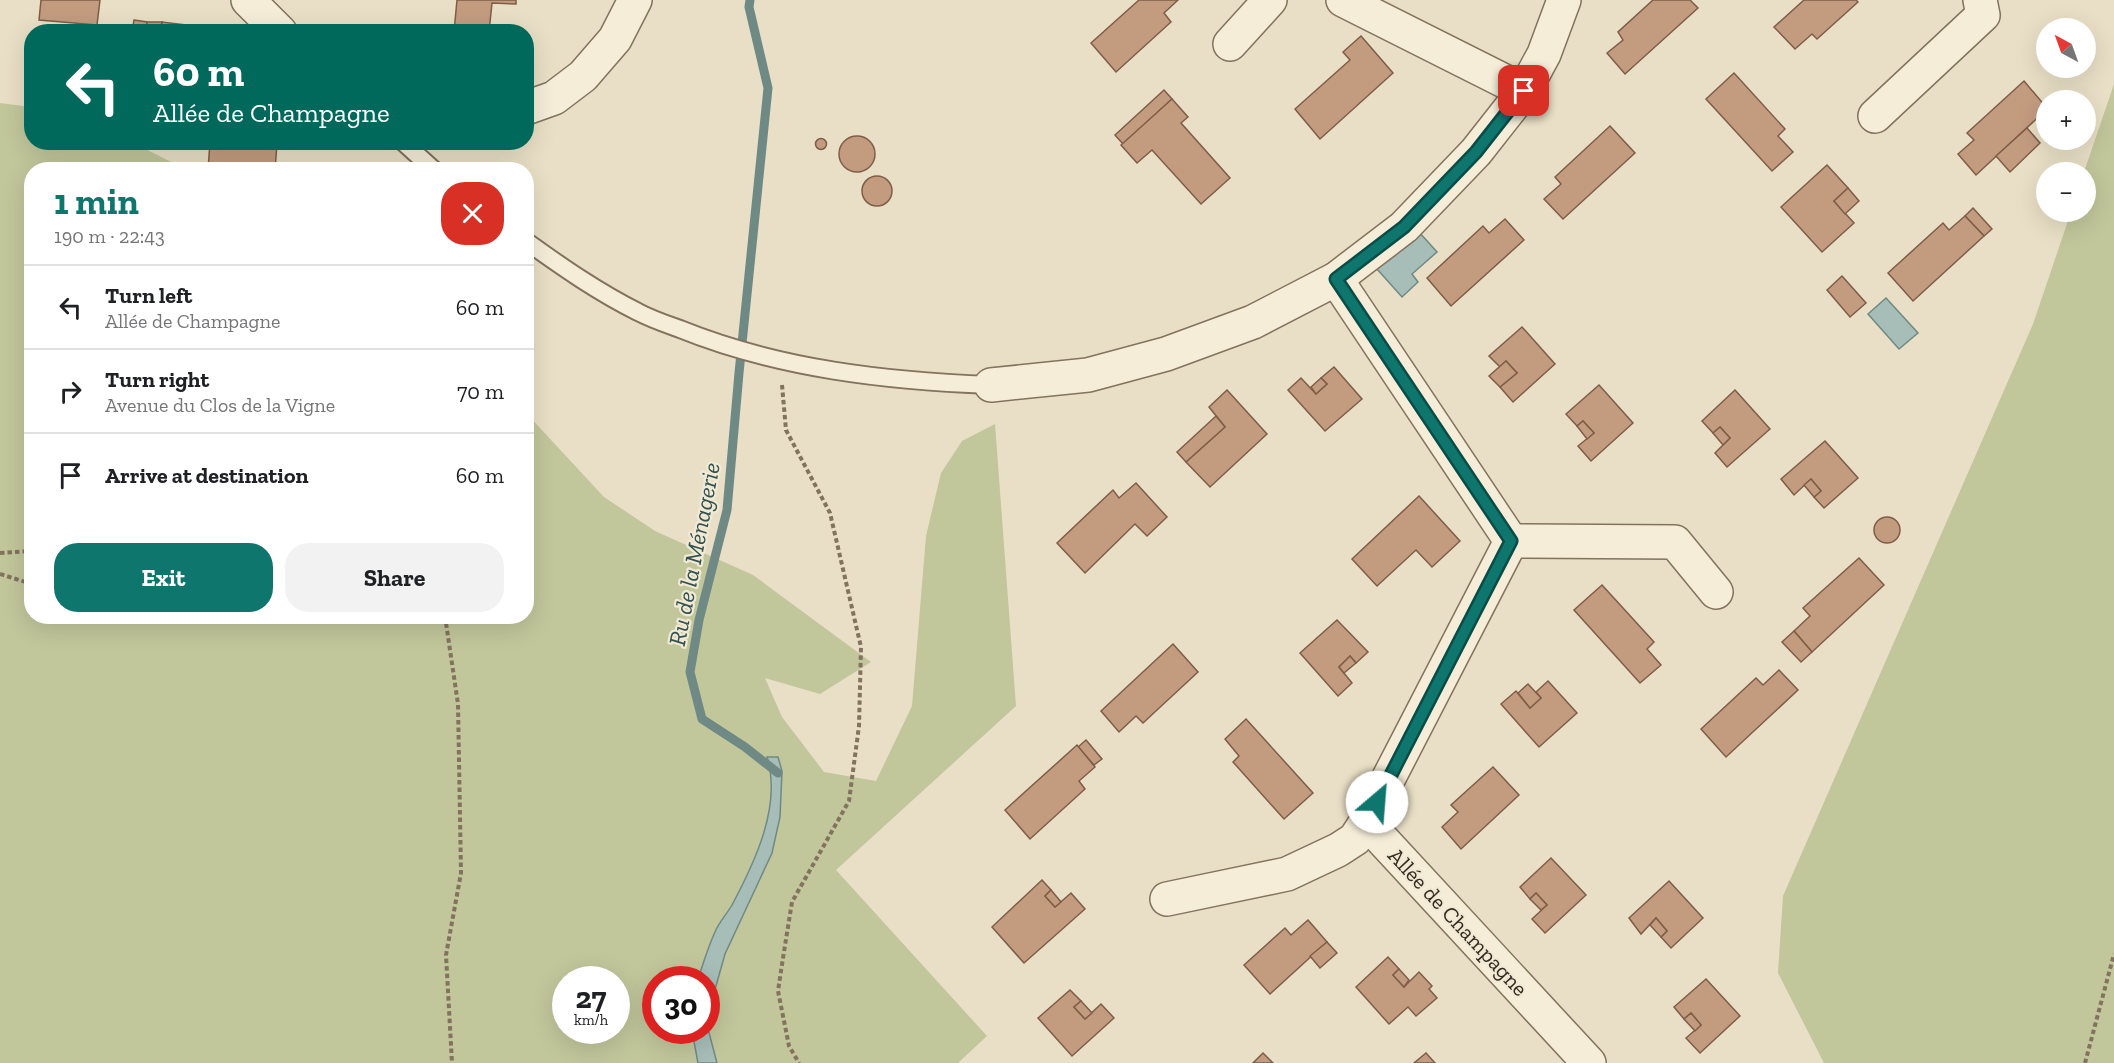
<!DOCTYPE html>
<meta charset="utf-8">
<style>
:root{--surface:#fff;--page:#f2f2f2;--text:#202124;--muted:#757577;--line:#e0e0e0;--accent:#0f766e}
body{margin:0;font-family:"Zilla Slab",serif;background:var(--page);color:var(--text);height:100vh;display:flex;flex-direction:column;font-size:22px;white-space:nowrap}
*{box-sizing:border-box;margin:0}
p{font-size:20px;color:var(--muted)}
.icon{flex:none;width:33px;height:33px;fill:none;stroke:currentColor;stroke-width:2;stroke-linecap:round;stroke-linejoin:round}
.map{position:relative;flex:1;overflow:hidden}
.panel{position:absolute;left:24px;top:162px;width:510px;height:462px;display:flex;flex-direction:column;background:var(--surface);border-radius:24px;box-shadow:0 6px 24px #0002}
.panel>*{flex:none}
.hud{position:absolute;left:24px;top:24px;width:510px;height:126px;border-radius:24px;box-shadow:0 6px 24px #0002;background:#00695c;color:#fff;overflow:hidden}
.needle{width:39px;rotate:319deg}
.controls{position:absolute;left:2036px;top:18px;display:grid;gap:12px}
.controls a{display:grid;place-items:center;width:60px;height:60px;border-radius:50%;background:var(--surface);box-shadow:0 6px 24px #0002;font-size:30px}
.speed{position:absolute;left:552px;top:966px;display:flex;gap:12px;font-size:30px;font-weight:700;text-align:center}
.speed>*{display:grid;place-content:center;width:78px;height:78px;border-radius:50%;background:var(--surface);box-shadow:0 6px 24px #0002;line-height:1}
.speed small{font-size:15px;font-weight:400}
.speed .limit{border:9px solid #d22;background:#fff;color:#111}
.pin{position:absolute;display:grid;place-items:center;width:51px;height:51px;color:#fff;margin:-26px;border-radius:12px;box-shadow:0 3px 9px #0006}
.me{position:absolute;width:66px;margin:-33px;rotate:27deg;stroke-linejoin:round;filter:drop-shadow(0 0 4px #0008)}
.turn{display:flex;align-items:center;gap:21px;height:126px;padding:0 30px;font-size:27px}
.turn .icon{width:78px;height:78px;stroke-width:2.5}
.turn b{display:block;font-size:42px;line-height:51px}
.round{display:grid;place-items:center;flex:none;width:63px;height:63px;border-radius:24px;background:var(--page)}
.summary{display:flex;align-items:center;justify-content:space-between;height:102px;padding:0 30px}
h1{font-size:36px;font-weight:800;line-height:45px;color:var(--accent)}
.primary-button{display:flex;gap:12px;margin-top:auto;padding:12px 30px}
.primary-button a{flex:1;height:69px;border-radius:24px;background:var(--accent);color:#fff;font-size:24px;font-weight:800;line-height:69px;text-align:center}
.primary-button a+a{background:var(--page);color:var(--text)}
ul{padding:0;list-style:none}
li{display:flex;align-items:center;gap:18px;height:84px;padding:0 30px;border-top:2px solid var(--line)}
li div{flex:1}
li b{display:block;font-size:22px}
li em{font-style:normal}
.map>svg:first-child{display:block}
.green{fill:#c1c69b;fill-rule:evenodd}
.water{fill:#a7bdb7;stroke:#6f8a84;stroke-width:1.5}
.lines{fill:none;stroke-linecap:round;stroke-linejoin:round}
.stream{stroke:#6f8a84;stroke-width:9}
.building{fill:#c39c80;stroke:#7f5d46;stroke-width:1.5}
.lane-casing{stroke:#82725e;stroke-width:20}
.street-casing{stroke:#82725e;stroke-width:36}
.path{stroke:#82725e;stroke-width:4;stroke-dasharray:4.5 3;stroke-linecap:butt}
.lane{stroke:#f5edd8;stroke-width:16}
.street{stroke:#f5edd8;stroke-width:33}
.route-casing{stroke:#0a4d48;stroke-width:15}
.route{stroke:#0f766e;stroke-width:10}
.labels{text-anchor:middle;dominant-baseline:central;stroke-width:4.5;stroke-linejoin:round;paint-order:stroke}
.street-label{font-size:22px;fill:#342a20;stroke:#f1e9d4}
.water-label{font-size:24px;font-style:italic;fill:#315250;stroke:#f1e9d4}
</style>
<div class="map">
<svg width="2114" height="1063" viewBox="0 0 2114 1063">
<rect width="100%" height="100%" fill="#e9dfc6"/>
<!-- green -->
<g class="green">
<polygon points="2114,84 2114,1063 1824,1063 1778,973 1783,896 2033,324 2071,212 2085,212 2084,172"/>
<path d="M0,103L31,107L32,142L134,143L185,169L32,170V616H526L527,414L604,497L655,531L753,575L871,662L820,694L765,678L782,717L824,772L876,781L912,706L926,536L941,473L962,441L995,424L1016,706L836,870L987,1036L958,1063H0ZM566,980H616V1030H566ZM656,980H706V1030H656Z"/>
</g>
<!-- water -->
<g class="water">
<polygon points="1419,232 1437,252 1412,274 1418,282 1402,297 1377,269"/>
<polygon points="1886,298 1918,333 1899,349 1868,314"/>
<path d="M767,757H778L782,771L780,817L772,853L725,954L712,1000L707,1025L717,1063H698L692,1031L706,1030V980L698,979C703,964 708,947 715,932C719,922 727,914 732,905C755,862 782,805 767,757Z"/>
</g>
<g class="lines">
<!-- stream -->
<polyline class="stream" points="750,0 749,7 768,88 739,373 727,510 699,620 690,672 702,719 745,747 778,773"/>
</g>
<!-- building -->
<g class="building">
<polygon points="41,0 100,0 97,25 39,20"/>
<polygon points="457,0 516,0 516,4 492,3 489,32 454,32"/>
<polygon points="1139,0 1178,0 1164,13 1171,22 1116,72 1091,43"/>
<polygon points="1653,0 1690,0 1698,8 1625,74 1607,53 1623,40 1618,32"/>
<polygon points="1804,0 1856,0 1858,2 1817,39 1812,34 1795,49 1774,27"/>
<polygon points="134,20 147,22 147,29 160,30 162,22 194,26 194,32 132,32"/>
<polygon points="147,22 162,22 160,30 147,29"/>
<polygon points="1361,36 1393,73 1320,139 1295,109 1350,60 1343,52"/>
<polygon points="1734,73 1785,129 1778,136 1793,152 1772,171 1706,99"/>
<polygon points="2024,81 2046,107 2046,110 1976,175 1958,154 1974,140 1967,133"/>
<polygon points="1164,90 1172,99 1123,144 1115,135"/>
<polygon points="1172,99 1188,117 1181,123 1230,178 1201,204 1152,150 1137,163 1121,145"/>
<polygon points="1610,126 1635,153 1563,219 1544,199 1561,184 1555,177"/>
<polygon points="2027,128 2040,143 2010,172 1996,156"/>
<circle cx="857" cy="154" r="18"/>
<circle cx="821" cy="144" r="5.5"/>
<polygon points="210,142 277,144 275,170 208,170"/>
<polygon points="1827,165 1848,188 1834,201 1854,223 1822,252 1781,207"/>
<circle cx="877" cy="191" r="15"/>
<polygon points="1848,188 1859,201 1845,214 1834,201"/>
<polygon points="1973,208 1992,229 1984,236 1965,216"/>
<polygon points="1965,216 1984,236 1913,301 1888,273 1943,223 1949,230"/>
<polygon points="1505,219 1524,240 1451,306 1427,278 1483,226 1489,233"/>
<polygon points="1842,276 1866,303 1850,317 1827,290"/>
<polygon points="1522,327 1555,364 1513,402 1500,387 1517,373 1506,361 1500,367 1489,356"/>
<polygon points="1506,361 1517,373 1500,387 1489,376"/>
<polygon points="1334,367 1362,399 1325,431 1288,390 1301,378 1316,394 1327,384 1321,378"/>
<polygon points="1321,378 1327,384 1316,394 1311,387"/>
<polygon points="1599,385 1633,423 1591,461 1578,446 1594,433 1583,421 1577,426 1566,414"/>
<polygon points="1227,390 1267,434 1210,487 1186,462 1225,427 1209,407"/>
<polygon points="1735,390 1770,429 1727,467 1715,453 1730,438 1720,427 1713,433 1702,421"/>
<polygon points="1216,416 1225,427 1186,462 1177,452"/>
<polygon points="1583,421 1594,433 1587,439 1577,426"/>
<polygon points="1720,427 1730,438 1723,445 1713,433"/>
<polygon points="1825,441 1858,478 1824,508 1814,497 1821,491 1811,479 1794,495 1781,479"/>
<polygon points="1811,479 1821,491 1814,497 1804,485"/>
<polygon points="1136,483 1167,517 1147,536 1135,524 1085,573 1057,543 1113,490 1119,498"/>
<polygon points="1419,496 1460,541 1432,567 1416,550 1377,586 1352,559"/>
<circle cx="1887" cy="530" r="13"/>
<polygon points="1859,558 1884,585 1812,652 1794,631 1810,616 1803,608"/>
<polygon points="1602,585 1654,642 1647,649 1661,665 1640,683 1574,610"/>
<polygon points="1337,620 1368,652 1356,663 1350,656 1339,667 1352,683 1338,696 1300,653"/>
<polygon points="1794,631 1812,652 1801,662 1782,642"/>
<polygon points="1173,644 1198,672 1143,723 1136,716 1119,732 1101,711"/>
<polygon points="1350,656 1356,663 1344,673 1339,667"/>
<polygon points="1779,670 1798,690 1726,757 1701,729 1756,678 1763,685"/>
<polygon points="1548,681 1577,713 1539,747 1501,704 1516,691 1530,708 1541,698 1536,692"/>
<polygon points="1528,684 1541,698 1530,708 1518,693"/>
<polygon points="1246,719 1313,793 1284,819 1233,762 1239,756 1225,739"/>
<polygon points="1086,740 1102,759 1094,765 1078,747"/>
<polygon points="1077,745 1095,767 1079,781 1085,789 1030,839 1005,810"/>
<polygon points="1493,767 1519,795 1461,849 1442,827 1458,812 1451,805"/>
<polygon points="1551,858 1586,895 1545,933 1532,919 1547,905 1536,893 1530,899 1520,887"/>
<polygon points="1042,880 1051,890 1045,896 1055,907 1071,893 1085,909 1024,963 992,927"/>
<polygon points="1669,881 1703,918 1671,948 1661,937 1667,931 1656,918 1641,934 1629,918"/>
<polygon points="1051,890 1061,902 1055,907 1045,896"/>
<polygon points="1536,893 1547,905 1541,910 1530,899"/>
<polygon points="1656,918 1667,931 1661,937 1650,925"/>
<polygon points="1308,920 1327,942 1270,994 1244,965 1285,928 1291,935"/>
<polygon points="1327,942 1337,953 1320,968 1310,956"/>
<polygon points="1388,957 1399,969 1393,975 1404,987 1419,972 1432,986 1429,989 1437,998 1416,1016 1408,1007 1389,1024 1356,987"/>
<polygon points="1399,969 1409,980 1404,987 1393,975"/>
<polygon points="1706,979 1740,1016 1700,1053 1686,1038 1701,1025 1691,1013 1684,1019 1674,1007"/>
<polygon points="1070,990 1081,1001 1074,1007 1085,1019 1101,1004 1114,1018 1072,1056 1038,1018"/>
<polygon points="1081,1001 1092,1013 1085,1019 1074,1007"/>
<polygon points="1691,1013 1701,1025 1695,1031 1684,1019"/>
<polygon points="1263,1053 1273,1063 1253,1063"/>
<polygon points="1426,1053 1435,1063 1414,1063"/>
</g>
<g class="lines">
<defs>
<g id="lane">
<polyline points="403,142 434,170"/>
<path d="M526,241C562,267 598,292 638,312C651,319 666,324 680,329C779,369 886,381 991,385"/>
</g>
<g id="street">
<polyline points="248,0 280,32"/>
<polyline points="1343,0 1524,91"/>
<polyline points="1230,44 1270,0"/>
<polyline points="526,108 554,98 583,76 615,39 635,0"/>
<polyline points="1875,116 1983,15 1980,0"/>
<polyline points="1336,279 1511,541 1366,822 1589,1063"/>
<polyline points="991,385 1088,375 1166,354 1253,322 1336,279 1404,227 1476,152 1524,91 1544,54 1564,0"/>
<polyline points="1511,541 1675,542 1716,592"/>
<polyline points="1167,899 1287,874 1338,850 1355,839 1366,822"/>
</g>
</defs>
<!-- lane casing -->
<use href="#lane" class="lane-casing"/>
<!-- street casing -->
<use href="#street" class="street-casing"/>
<!-- path -->
<g class="path">
<polyline points="782,385 786,430 830,513 861,647 859,726 849,801 792,902 783,958 778,991 789,1046 799,1063"/>
<polyline points="0,553 32,551"/>
<polyline points="0,574 32,584"/>
<polyline points="176,616 206,621 215,616"/>
<polyline points="445,616 458,704 461,873 446,955 452,1063"/>
<polyline points="2085,1063 2114,954"/>
</g>
<!-- lane -->
<use href="#lane" class="lane"/>
<!-- street -->
<use href="#street" class="street"/>
</g>
<g class="lines">
<defs>
<polyline id="route" points="1377,802 1511,541 1336,279 1404,227 1476,152 1524,91"/>
</defs>
<!-- route casing -->
<use href="#route" class="route-casing"/>
<!-- route -->
<use href="#route" class="route"/>
</g>
<g class="labels">
<!-- street labels -->
<g class="street-label">
<text transform="translate(1458 922) rotate(47)">Allée de Champagne</text>
</g>
<!-- water labels -->
<g class="water-label">
<text transform="translate(694 554) rotate(-79)">Ru de la Ménagerie</text>
</g>
</g>
</svg>
<div class="controls">
<a><svg class="needle" viewBox="-14 -14 28 28"><path d="M0-13l5 13h-10z" fill="#e53935"/><path d="M0 13l5-13h-10z" fill="#757577"/></svg></a>
<a>+</a>
<a>−</a>
</div>
<div class="speed"><div>27<small>km/h</small></div><div class="limit">30</div></div>
<div class="pin" style="left:1524px;top:91px;background:#d93025"><svg class="icon" aria-label="arrive" viewBox="0 0 24 24"><path d="M6 21V4h12l-3 4 3 4H6"/></svg></div>
<svg class="me" style="left:1377px;top:802px" viewBox="-20 -20 40 40"><circle r="19" fill="#fff"/><path d="M0-13L10 11 0 6-10 11z" fill="#0f766e"/></svg>
<div class="hud">
<div class="turn"><svg class="icon" aria-label="left" viewBox="0 0 24 24"><path d="M17 20v-9H6M10 6l-5 5 5 5"/></svg><div><b>60 m</b>Allée de Champagne</div></div>
</div>
<section class="panel">
<div class="summary"><div><h1>1 min</h1><p>190 m · 22:43</p></div><a class="round" style="background:#d93025;color:#fff"><svg class="icon" aria-label="close" viewBox="0 0 24 24"><path d="M6 6l12 12M18 6L6 18"/></svg></a></div>
<ul>
<li><svg class="icon" aria-label="left" viewBox="0 0 24 24"><path d="M17 20v-9H6M10 6l-5 5 5 5"/></svg><div><b>Turn left</b><p>Allée de Champagne</p></div><em>60 m</em></li>
<li><svg class="icon" aria-label="right" viewBox="0 0 24 24"><path d="M7 20v-9h11M14 6l5 5-5 5"/></svg><div><b>Turn right</b><p>Avenue du Clos de la Vigne</p></div><em>70 m</em></li>
<li><svg class="icon" aria-label="arrive" viewBox="0 0 24 24"><path d="M6 21V4h12l-3 4 3 4H6"/></svg><div><b>Arrive at destination</b></div><em>60 m</em></li>
</ul>
<div class="primary-button"><a>Exit</a><a>Share</a></div>
</section>
</div>
